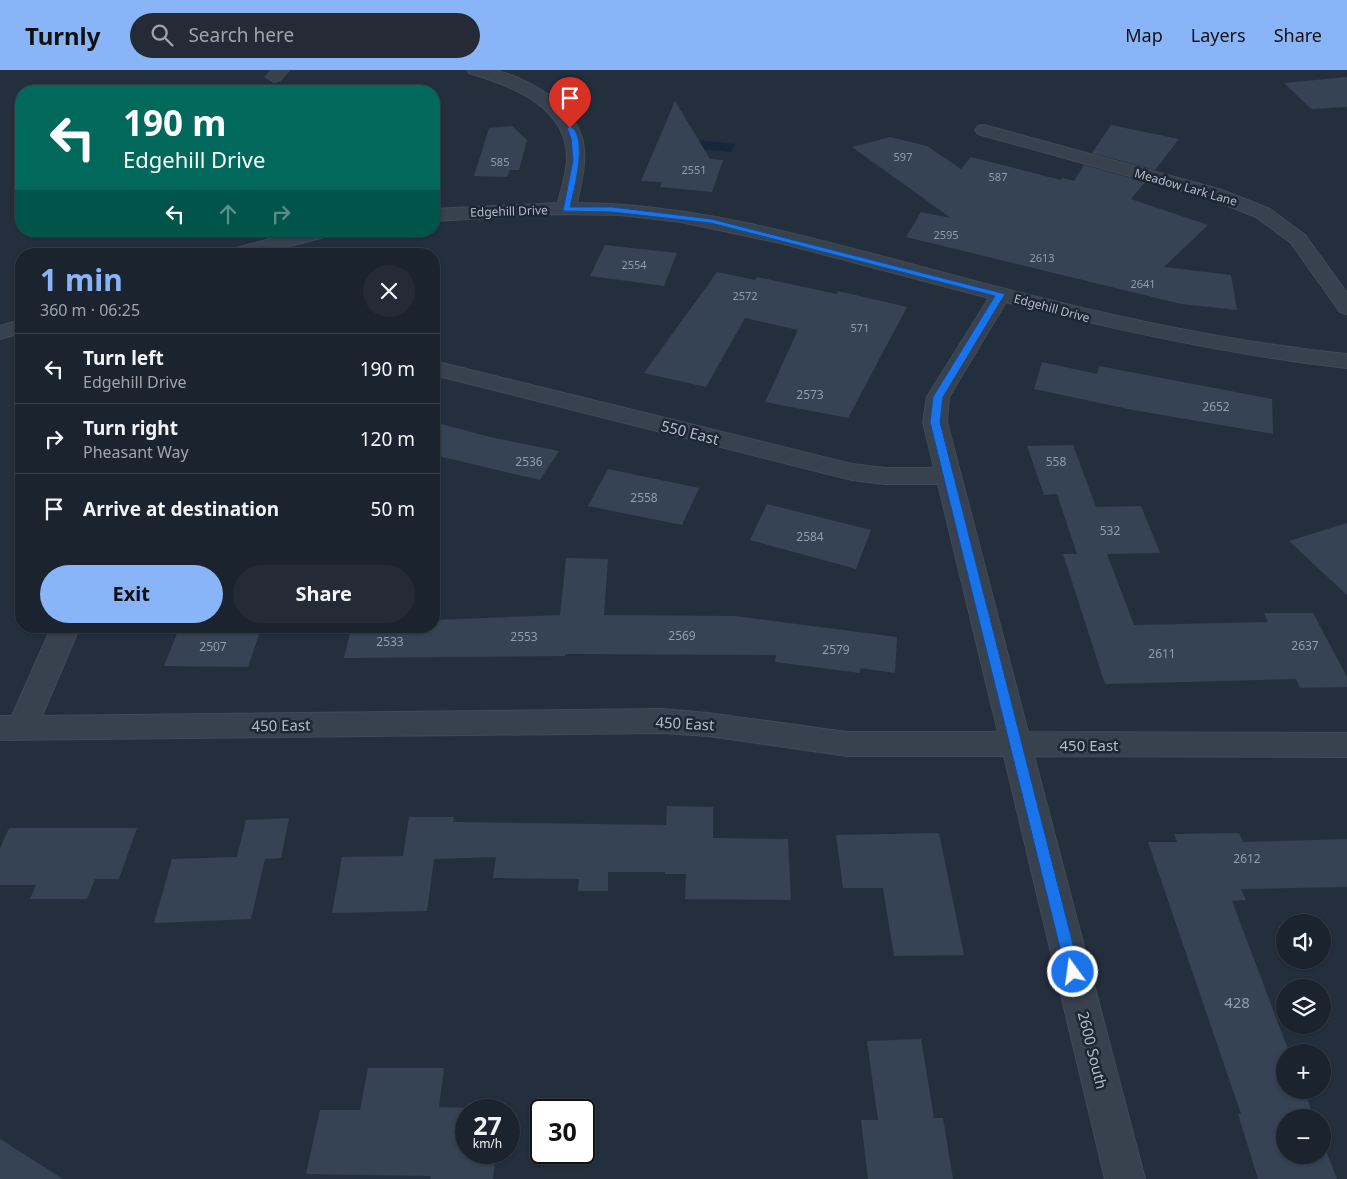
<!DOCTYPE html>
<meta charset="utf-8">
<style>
:root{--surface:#1b232e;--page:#242b36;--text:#f1f3f6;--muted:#a0a4aa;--line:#39404a;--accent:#8ab4f8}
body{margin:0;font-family:"Noto Sans",sans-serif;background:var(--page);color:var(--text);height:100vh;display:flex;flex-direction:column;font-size:19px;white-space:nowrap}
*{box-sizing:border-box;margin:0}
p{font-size:16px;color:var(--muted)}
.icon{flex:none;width:28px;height:28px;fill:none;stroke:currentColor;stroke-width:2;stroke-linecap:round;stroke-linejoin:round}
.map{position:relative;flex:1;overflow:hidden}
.details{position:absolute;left:15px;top:178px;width:425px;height:385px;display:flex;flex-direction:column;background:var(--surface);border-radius:20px;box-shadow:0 1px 4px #0004,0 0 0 1px var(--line)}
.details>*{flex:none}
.guide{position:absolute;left:15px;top:15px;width:425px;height:152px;border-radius:20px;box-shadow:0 1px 4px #0004,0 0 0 1px var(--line);background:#00695c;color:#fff;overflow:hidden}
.buttons{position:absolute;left:1276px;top:844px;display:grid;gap:10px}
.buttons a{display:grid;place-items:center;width:55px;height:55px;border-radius:50%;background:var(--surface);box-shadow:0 1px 4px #0004,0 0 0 1px var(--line);font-size:25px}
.speed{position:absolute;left:455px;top:1029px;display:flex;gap:10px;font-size:25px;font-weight:700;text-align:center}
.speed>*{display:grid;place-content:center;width:65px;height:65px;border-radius:50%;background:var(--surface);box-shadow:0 1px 4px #0004,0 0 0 1px var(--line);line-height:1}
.speed small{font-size:12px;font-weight:400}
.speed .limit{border:2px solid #111;border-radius:8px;background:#fff;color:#111}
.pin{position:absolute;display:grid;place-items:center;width:42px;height:42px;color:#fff;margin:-51px -21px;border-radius:50% 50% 50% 0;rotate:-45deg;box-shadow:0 0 5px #0007}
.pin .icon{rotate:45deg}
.me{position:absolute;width:55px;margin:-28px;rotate:346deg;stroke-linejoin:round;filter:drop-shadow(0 0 4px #0008)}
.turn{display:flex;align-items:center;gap:18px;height:105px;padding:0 25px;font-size:22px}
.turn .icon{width:65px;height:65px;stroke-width:2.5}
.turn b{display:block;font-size:35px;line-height:42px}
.lanes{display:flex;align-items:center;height:48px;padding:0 25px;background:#0003;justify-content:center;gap:25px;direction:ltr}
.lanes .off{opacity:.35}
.round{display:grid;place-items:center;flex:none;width:52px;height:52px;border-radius:26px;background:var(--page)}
.headline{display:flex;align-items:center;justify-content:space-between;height:85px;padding:0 25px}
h1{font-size:30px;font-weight:700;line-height:38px;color:var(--accent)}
.cta{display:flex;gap:10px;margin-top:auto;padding:10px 25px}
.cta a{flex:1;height:58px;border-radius:30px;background:var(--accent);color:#111;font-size:20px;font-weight:700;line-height:58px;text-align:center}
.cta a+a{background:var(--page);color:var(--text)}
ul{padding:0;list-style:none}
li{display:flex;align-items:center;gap:15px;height:70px;padding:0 25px;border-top:1px solid var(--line)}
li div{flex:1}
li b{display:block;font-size:19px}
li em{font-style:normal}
header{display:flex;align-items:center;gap:30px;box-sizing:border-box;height:70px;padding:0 25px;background:var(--accent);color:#111}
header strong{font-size:24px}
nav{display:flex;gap:28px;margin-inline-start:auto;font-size:18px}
.search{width:350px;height:45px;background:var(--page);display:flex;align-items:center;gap:12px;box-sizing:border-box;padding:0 18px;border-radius:28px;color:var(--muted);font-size:19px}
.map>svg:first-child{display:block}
.water{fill:#17263c}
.building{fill:#364354}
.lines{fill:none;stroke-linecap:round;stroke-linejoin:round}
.street-casing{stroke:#414a57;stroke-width:2}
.street{fill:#38414e;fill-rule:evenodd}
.route{fill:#1a73e8;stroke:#114b97}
.labels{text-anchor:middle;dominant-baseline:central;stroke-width:5;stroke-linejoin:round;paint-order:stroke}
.far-number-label{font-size:11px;fill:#929caa}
.far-street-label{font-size:12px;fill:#b4bcc9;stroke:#1d2633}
.number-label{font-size:12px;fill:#929caa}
.street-label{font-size:15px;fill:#b4bcc9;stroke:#1d2633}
.near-number-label{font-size:15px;fill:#929caa}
</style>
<header>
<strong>Turnly</strong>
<div class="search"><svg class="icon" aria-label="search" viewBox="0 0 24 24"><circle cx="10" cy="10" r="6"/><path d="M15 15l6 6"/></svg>Search here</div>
<nav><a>Map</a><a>Layers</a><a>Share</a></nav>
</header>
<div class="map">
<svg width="1347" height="1109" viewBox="0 0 1347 1109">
<rect width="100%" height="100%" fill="#242f3e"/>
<!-- water -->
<polygon class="water" points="695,70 735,74 731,82 691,78"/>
<!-- building -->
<g class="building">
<polygon points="1347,7 1347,37 1311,39 1284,13"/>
<polygon points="675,31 710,89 723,90 712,122 660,117 662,112 641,111"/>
<polygon points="1111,55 1179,69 1155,100 1092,83"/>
<polygon points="512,56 527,70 519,100 510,100 507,107 474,106 489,58"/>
<polygon points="890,67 927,76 961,99 971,87 1061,110 1063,108 1074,111 1084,95 1145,112 1131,129 1208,155 1164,197 1231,205 1237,240 1181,234 906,167 921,142 951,148 852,77"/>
<polygon points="605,175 677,183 664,216 590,206"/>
<polygon points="717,202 755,210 757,207 837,224 838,221 907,237 848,348 765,332 798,260 745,248 706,317 644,303"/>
<polygon points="1042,292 1097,304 1099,296 1272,329 1273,364 1133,340 1034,319"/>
<polygon points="434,352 490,367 559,381 540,410 434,385"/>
<polygon points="1073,375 1096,437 1141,436 1160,483 1107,484 1134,555 1268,552 1264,543 1313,543 1347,607 1347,617 1300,618 1296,609 1105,614 1063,484 1077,484 1057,424 1044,425 1027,376"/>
<polygon points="608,399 699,418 682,455 588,436"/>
<polygon points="767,434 871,460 856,499 750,470"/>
<polygon points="1347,453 1347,525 1289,471"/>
<polygon points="566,488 608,489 604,545 734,546 897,567 895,603 860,598 860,603 775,592 776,585 565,584 565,586 344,588 352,556 434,556 434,550 560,545"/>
<polygon points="180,556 262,556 248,597 164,596"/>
<polygon points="667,736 713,737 713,768 788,769 791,830 685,829 686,804 665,804 665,802 608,802 608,821 578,821 579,809 493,808 496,787 434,789 427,841 332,843 342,787 403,786 409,747 454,747 453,752 666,755"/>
<polygon points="289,748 281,788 265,789 251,849 154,853 172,789 237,787 246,750"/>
<polygon points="9,758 137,758 119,809 95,809 87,829 30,829 36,815 0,815 0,778"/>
<polygon points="939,763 964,885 894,886 883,818 843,818 836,765"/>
<polygon points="1239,763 1243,772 1347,769 1347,817 1241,819 1246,830 1232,831 1289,982 1285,982 1285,1020 1304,1020 1314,1048 1285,1048 1285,1085 1322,1085 1322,1070 1337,1109 1258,1109 1238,1044 1241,1044 1148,772 1177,772 1174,764"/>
<polygon points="921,969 934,1048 943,1048 953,1109 868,1109 861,1050 878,1050 867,971"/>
<polygon points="368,998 444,998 439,1037 501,1039 466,1040 466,1082 496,1082 493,1109 430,1109 431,1106 306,1104 320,1040 360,1040"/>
<polygon points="0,1069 63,1109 0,1109"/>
</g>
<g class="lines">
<defs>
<g id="street">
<polygon points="272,0 289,0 280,10 274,12 266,7"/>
<path d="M467,0C476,0 486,0 494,0C529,8 575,35 583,72C587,93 581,113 577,133C705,134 829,173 952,205C1082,240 1213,270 1347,284V298C1231,285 1119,261 1006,232L949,327L947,352L1028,662L1347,663V687L1034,686L1145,1109H1105L1004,686H847L708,666L662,663L0,670V646H12L52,556H80L42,646L662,639L708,643L847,662H998L938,414H885L852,410L434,305V291L852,394L885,398H934L923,352L927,327L989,228L780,173L681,152L620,145L558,144L434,151V139L558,133C561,119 566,105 567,91C569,37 513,16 469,3Z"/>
<polygon points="984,55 1222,120 1270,139 1305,165 1347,223 1347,244 1340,242 1291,173 1256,147 1208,128 978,64 975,60 978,56"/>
<polygon points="299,161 335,161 333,165 258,184 226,184 229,180"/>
<polygon points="21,250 21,263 0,269 0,256"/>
</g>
</defs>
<!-- street casing -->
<use href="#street" class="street-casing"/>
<!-- street -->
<use href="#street" class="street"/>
</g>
<!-- route -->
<path class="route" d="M570,56C589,66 574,120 570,137H612L711,149L1005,224L943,327L940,352L1080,902L1078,906L1073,908L1068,906L1066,902L930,352L933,327L995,226L711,153L612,142L563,141L573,90L571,68L567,58Z"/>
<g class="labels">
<!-- far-number labels -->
<g class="far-number-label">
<text x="903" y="86">597</text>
<text x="500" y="91">585</text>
<text x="694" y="99">2551</text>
<text x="998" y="106">587</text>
<text x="946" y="164">2595</text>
<text x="1042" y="187">2613</text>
<text x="634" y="194">2554</text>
<text x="1143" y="213">2641</text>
<text x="745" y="225">2572</text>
<text x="860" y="257">571</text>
</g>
<!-- far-street labels -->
<g class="far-street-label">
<text transform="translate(1186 117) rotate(16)">Meadow Lark Lane</text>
<text transform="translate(509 141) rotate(-2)">Edgehill Drive</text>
<text transform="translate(1052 238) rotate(15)">Edgehill Drive</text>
</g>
<!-- number labels -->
<g class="number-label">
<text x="810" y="324">2573</text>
<text x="1216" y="336">2652</text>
<text x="529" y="391">2536</text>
<text x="1056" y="391">558</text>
<text x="644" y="427">2558</text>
<text x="1110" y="460">532</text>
<text x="810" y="466">2584</text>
<text x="682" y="565">2569</text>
<text x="524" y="566">2553</text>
<text x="390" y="571">2533</text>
<text x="1305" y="575">2637</text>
<text x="213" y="576">2507</text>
<text x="836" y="579">2579</text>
<text x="1162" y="583">2611</text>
<text x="1247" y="788">2612</text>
</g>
<!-- street labels -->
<g class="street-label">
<text transform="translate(690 362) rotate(14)">550 East</text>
<text transform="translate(685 653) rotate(3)">450 East</text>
<text transform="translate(281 655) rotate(-1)">450 East</text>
<text x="1089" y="675">450 East</text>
<text transform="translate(1093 980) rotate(76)">2600 South</text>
</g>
<!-- near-number labels -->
<g class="near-number-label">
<text x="1237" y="932">428</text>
</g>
</g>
</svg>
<div class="buttons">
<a><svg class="icon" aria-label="sound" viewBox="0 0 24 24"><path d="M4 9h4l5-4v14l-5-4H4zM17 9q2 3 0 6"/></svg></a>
<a><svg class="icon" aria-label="layers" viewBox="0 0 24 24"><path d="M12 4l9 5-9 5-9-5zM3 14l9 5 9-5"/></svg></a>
<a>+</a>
<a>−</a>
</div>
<div class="speed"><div>27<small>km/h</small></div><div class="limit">30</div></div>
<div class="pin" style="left:570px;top:58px;background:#d93025"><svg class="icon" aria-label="arrive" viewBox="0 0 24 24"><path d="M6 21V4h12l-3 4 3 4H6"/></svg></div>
<svg class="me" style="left:1073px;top:902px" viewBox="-20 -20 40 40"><circle r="17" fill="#1a73e8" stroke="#fff" stroke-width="3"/><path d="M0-11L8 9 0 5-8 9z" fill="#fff"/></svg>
<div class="guide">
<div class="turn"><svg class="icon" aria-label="left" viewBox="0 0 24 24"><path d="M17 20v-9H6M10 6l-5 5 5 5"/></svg><div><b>190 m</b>Edgehill Drive</div></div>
<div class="lanes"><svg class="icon" aria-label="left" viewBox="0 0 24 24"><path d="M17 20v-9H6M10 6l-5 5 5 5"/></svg><svg class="icon off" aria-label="ahead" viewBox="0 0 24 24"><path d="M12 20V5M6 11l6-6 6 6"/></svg><svg class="icon off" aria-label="right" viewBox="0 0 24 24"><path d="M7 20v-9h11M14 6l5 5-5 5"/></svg></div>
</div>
<section class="details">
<div class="headline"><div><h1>1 min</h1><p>360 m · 06:25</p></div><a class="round"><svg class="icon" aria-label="close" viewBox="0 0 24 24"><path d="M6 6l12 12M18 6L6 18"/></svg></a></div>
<ul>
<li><svg class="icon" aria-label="left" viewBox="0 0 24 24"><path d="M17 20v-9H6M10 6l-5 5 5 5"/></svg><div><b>Turn left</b><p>Edgehill Drive</p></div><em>190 m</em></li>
<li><svg class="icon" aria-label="right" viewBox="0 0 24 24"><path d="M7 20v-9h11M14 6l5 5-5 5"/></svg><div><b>Turn right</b><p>Pheasant Way</p></div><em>120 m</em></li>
<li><svg class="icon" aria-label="arrive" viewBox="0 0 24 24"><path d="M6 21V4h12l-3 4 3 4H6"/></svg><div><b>Arrive at destination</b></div><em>50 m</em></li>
</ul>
<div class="cta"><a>Exit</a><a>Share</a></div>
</section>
</div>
